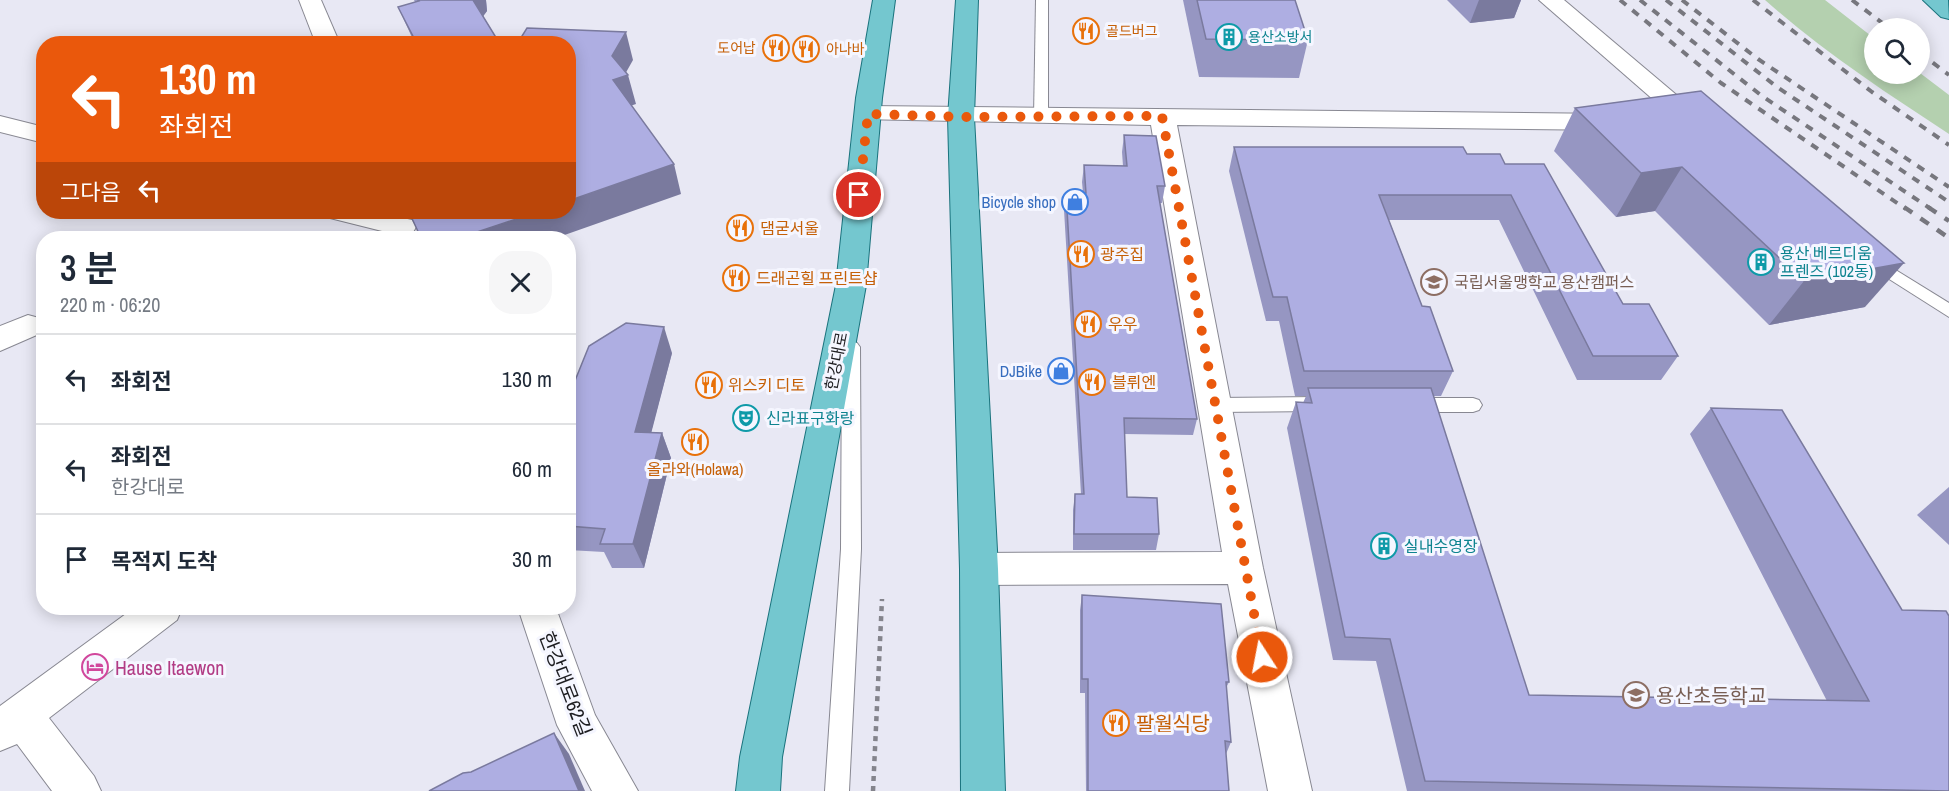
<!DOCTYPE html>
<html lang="ko">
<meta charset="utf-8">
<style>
:root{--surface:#fff;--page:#f6f6f7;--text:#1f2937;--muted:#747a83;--line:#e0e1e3}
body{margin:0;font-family:"Archivo Narrow","Noto Sans KR",sans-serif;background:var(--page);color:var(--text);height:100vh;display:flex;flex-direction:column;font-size:22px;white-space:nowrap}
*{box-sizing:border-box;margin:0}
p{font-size:20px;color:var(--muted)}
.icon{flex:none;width:33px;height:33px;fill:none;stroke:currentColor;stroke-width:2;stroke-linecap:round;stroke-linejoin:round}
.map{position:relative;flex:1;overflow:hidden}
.details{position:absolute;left:36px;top:231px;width:540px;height:384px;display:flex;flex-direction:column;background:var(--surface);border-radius:24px;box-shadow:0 3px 15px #0003}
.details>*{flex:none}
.banner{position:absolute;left:36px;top:36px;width:540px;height:183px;border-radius:24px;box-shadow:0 3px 15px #0003;background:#ea580c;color:#fff;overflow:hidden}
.fabs{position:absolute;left:1864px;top:18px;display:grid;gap:12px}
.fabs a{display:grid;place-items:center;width:66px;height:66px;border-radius:50%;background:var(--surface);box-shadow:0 3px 15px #0003;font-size:30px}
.pin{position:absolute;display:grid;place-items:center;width:51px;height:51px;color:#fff;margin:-26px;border:3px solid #fff;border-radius:50%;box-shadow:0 2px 6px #0007}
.me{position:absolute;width:66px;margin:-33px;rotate:349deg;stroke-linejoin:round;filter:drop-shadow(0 0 4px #0008)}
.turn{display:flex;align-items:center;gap:21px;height:126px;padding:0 24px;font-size:27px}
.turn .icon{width:78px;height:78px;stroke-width:2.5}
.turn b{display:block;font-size:42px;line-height:51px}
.then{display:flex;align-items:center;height:57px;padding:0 24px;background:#0003;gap:12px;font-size:22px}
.round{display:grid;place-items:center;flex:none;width:63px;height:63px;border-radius:24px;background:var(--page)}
.overview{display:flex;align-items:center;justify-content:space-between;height:102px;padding:0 24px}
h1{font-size:36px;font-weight:600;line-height:45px}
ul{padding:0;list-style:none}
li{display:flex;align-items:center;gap:18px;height:90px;padding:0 24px;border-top:2px solid var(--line)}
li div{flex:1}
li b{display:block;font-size:22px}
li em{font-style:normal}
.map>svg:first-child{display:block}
.green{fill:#b4d0af}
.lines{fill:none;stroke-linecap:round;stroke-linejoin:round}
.lane-casing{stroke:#888892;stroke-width:2}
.street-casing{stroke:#888892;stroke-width:2}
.primary-casing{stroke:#1a737d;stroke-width:2}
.path{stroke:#84848c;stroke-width:4.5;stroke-dasharray:5 5;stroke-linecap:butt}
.lane{fill:#fff;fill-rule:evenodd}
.street{fill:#fff;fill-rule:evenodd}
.primary{fill:#74c7cf;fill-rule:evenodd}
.rail-far1{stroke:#77777e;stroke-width:4;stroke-dasharray:8 8;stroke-linecap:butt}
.rail{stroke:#77777e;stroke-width:4.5;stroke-dasharray:10 10;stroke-linecap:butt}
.wall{fill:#9696c2}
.shaded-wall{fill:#7a7a9e}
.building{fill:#aeaee2;stroke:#7a7a9e;stroke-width:1.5}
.route{stroke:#ea580c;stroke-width:10;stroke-dasharray:0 18}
.labels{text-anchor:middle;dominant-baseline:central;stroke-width:6;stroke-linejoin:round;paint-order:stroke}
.far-food-label{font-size:14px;fill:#c56008;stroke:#f5f6ff;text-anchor:start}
.far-culture-label{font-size:14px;fill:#0d838f;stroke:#f5f6ff;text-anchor:start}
.shop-label{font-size:16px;fill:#366cbe;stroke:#f5f6ff;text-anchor:end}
.food-label{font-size:16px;fill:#c56008;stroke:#f5f6ff;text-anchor:start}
.culture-label{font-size:16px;fill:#0d838f;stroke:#f5f6ff;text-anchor:start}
.education-label{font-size:16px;fill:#785e54;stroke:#f5f6ff;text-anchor:start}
.street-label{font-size:16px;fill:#1d1d21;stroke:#f5f6ff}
.near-hotel-label{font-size:20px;fill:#b23c85;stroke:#f5f6ff;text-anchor:start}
.near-street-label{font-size:20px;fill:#1d1d21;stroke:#f5f6ff}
.near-education-label{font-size:20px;fill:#785e54;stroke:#f5f6ff;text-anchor:start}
.near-food-label{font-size:20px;fill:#c56008;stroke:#f5f6ff;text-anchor:start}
</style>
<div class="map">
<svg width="1949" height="791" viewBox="0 0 1949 791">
<rect width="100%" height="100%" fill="#e8e8f4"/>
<!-- green -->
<path class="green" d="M1765,0H1825L1875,39V74L1920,73L1949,95V134C1886,93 1821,50 1765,0Z"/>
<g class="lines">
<defs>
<g id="lane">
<polygon points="1036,0 1048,0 1048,117 1041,121 1034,117"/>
<polygon points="1873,256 1949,303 1949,317 1867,265 1865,261 1867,257"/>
<polygon points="851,341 857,343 860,347 861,549 849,791 825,791 841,549 842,347 845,343"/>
<polygon points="1317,397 1323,399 1326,404 1323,409 1317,411 1214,412 1208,410 1205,405 1208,400 1214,398"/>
<polygon points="1414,398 1473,398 1479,400 1482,405 1479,410 1473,412 1414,412 1408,410 1405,405 1408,400"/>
</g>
<g id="street">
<polygon points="299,0 321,0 340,44 316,44"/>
<polygon points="1539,0 1564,0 1705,119 1709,124 1705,129 1696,132 1687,129"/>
<polygon points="868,106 1613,114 1622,117 1626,122 1622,127 1613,130 1177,125 1263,568 1312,791 1268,791 1228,584 979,585 966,580 960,569 966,558 979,553 1222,552 1151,125 859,119 855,114 859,109"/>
<polygon points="0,116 44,127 44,143 0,132"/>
<polygon points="326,212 376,212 412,220 416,227 412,234 402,236 330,218"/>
<polygon points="28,315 39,318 44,326 39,334 0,351 0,326"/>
<polygon points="134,608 182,608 177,620 49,718 94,776 101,791 52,791 17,744 0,751 0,706"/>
<polygon points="518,608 556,608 595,715 638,791 592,791 557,725"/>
</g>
<g id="primary">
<polygon points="873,0 895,0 882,98 866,285 782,757 780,791 736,791 740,757 836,285 856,98"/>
<polygon points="956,0 978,0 974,117 998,569 1005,791 961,791 960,569 948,117"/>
<polygon points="1923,0 1948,0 1949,19 1941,17"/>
</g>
</defs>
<!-- lane casing -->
<use href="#lane" class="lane-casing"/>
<!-- street casing -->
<use href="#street" class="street-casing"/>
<!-- primary casing -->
<use href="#primary" class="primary-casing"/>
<!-- path -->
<polyline class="path" points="873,791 882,599"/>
<!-- lane -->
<use href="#lane" class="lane"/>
<!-- street -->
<use href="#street" class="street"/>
<!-- primary -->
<use href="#primary" class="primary"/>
<!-- rail-far1 -->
<g class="rail-far1">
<polyline points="1620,0 1721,83 1906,209"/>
<polyline points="1640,0 1762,96 1931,209"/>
<polyline points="1666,0 1777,87 1949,202"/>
<polyline points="1682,0 1758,59 1949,187"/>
<polyline points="1753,0 1872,92 1949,145"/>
<polyline points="1852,0 1889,28"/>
<polyline points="1920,53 1949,75"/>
</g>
<!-- rail -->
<g class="rail">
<polyline points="1904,207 1949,238"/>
<polyline points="1928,207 1949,221"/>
</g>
</g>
<!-- wall -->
<g class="wall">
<polygon points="414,0 486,0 487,11 483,16 500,44 415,44 398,7 415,2"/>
<polygon points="1183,0 1295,0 1308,40 1299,78 1199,77"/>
<polygon points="1447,0 1521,0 1514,18 1470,23"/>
<polygon points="1701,91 1865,307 1769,325 1655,211 1616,217 1554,151 1575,108"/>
<polygon points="1124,135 1165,186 1162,203 1160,203 1197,419 1193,435 1124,434 1127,497 1159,534 1156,550 1073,550 1073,510 1075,494 1081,494 1064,210 1066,193 1083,193 1082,182 1084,165 1123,166 1122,152"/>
<polygon points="1234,147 1467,154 1505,164 1623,304 1678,356 1661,380 1577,380 1499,220 1389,220 1422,306 1453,371 1441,396 1433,396 1529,695 1827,701 1690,434 1711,408 1949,791 1407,791 1376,661 1333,660 1287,428 1296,402 1303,403 1306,396 1295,396 1279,321 1266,321 1229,171"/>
<polygon points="672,353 651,432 662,433 671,458 644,568 612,568 604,552 568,550 568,398"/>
<polygon points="1949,487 1949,545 1917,515"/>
<polygon points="1082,595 1229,682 1226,688 1231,742 1226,754 1229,791 1086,791 1085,693 1080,693 1080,610"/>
</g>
<!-- shaded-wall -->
<g class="shaded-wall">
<polygon points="471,0 486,0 487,11 479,22"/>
<polygon points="1479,0 1521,0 1514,18 1470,23"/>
<polygon points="626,32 633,60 624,76 628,75 636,104 621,109 613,80 612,56"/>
<polygon points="674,164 681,194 556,238 459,238 537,212 568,212 568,201"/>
<polygon points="1682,167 1655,211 1616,217 1641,173"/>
<polygon points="1904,263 1865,307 1769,325 1804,281"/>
<polygon points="664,327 672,353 645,457 635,432"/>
<polygon points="662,433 671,458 644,568 633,544"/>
<polygon points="554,733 569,754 585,791 579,791"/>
</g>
<!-- building -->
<g class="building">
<polygon points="418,0 473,0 500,44 417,44 398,7 419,1"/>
<polygon points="1197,0 1295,0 1308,40 1206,39"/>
<polygon points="527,28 626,32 612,56 628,75 613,80 674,164 568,201 568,44 517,44"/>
<polygon points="1701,91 1904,263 1804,281 1682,167 1641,173 1575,108"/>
<polygon points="1124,135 1156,136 1165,186 1157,186 1197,419 1124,418 1127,497 1157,498 1159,534 1074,534 1075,494 1084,494 1066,193 1086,193 1084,165 1127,166"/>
<polygon points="1234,147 1463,147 1467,154 1500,154 1505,164 1544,164 1623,304 1649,304 1678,356 1593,356 1511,195 1379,195 1422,306 1430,307 1453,371 1304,371 1287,297 1273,297"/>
<polygon points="409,212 537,212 459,238 421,238"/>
<polygon points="626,323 664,327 635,432 662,433 633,544 600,544 605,529 568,526 568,398 589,346"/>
<polygon points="1308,388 1431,388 1529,695 1869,701 1711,408 1782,410 1902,610 1946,611 1949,616 1949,791 1425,781 1390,639 1345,637 1296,402 1312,403"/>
<polygon points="1082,595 1221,604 1229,682 1226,682 1231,742 1225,741 1229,791 1088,791 1088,679 1082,679"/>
<polygon points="554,733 579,791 429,791 463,773 471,772"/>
</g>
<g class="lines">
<!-- route -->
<polyline class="route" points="859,195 868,114 961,117 1162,116 1262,657"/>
</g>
<!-- icons -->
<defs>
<symbol id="restaurant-ring" viewBox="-11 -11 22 22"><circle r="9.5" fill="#f5f6ff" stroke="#e8710a" stroke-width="1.5"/><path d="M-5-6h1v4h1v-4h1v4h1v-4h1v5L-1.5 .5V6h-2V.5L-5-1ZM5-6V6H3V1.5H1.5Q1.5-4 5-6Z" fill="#e8710a"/></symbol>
<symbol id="building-ring" viewBox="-11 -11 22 22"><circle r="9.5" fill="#f5f6ff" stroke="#0f9aa8" stroke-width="1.5"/><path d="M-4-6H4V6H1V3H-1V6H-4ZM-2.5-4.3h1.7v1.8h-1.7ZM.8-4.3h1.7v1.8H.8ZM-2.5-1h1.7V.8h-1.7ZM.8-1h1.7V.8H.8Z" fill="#0f9aa8"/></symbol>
<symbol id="shop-ring" viewBox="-11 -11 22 22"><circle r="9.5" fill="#f5f6ff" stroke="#3f7fe0" stroke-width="1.5"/><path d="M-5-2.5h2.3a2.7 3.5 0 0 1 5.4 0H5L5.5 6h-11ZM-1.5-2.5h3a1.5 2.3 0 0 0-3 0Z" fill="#3f7fe0"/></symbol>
<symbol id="school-ring" viewBox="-11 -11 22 22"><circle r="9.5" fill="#f5f6ff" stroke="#8d6e63" stroke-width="1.5"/><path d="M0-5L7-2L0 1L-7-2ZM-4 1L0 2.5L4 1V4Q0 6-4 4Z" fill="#8d6e63"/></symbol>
<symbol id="theatre-ring" viewBox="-11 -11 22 22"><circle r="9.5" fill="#f5f6ff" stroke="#0f9aa8" stroke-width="1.5"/><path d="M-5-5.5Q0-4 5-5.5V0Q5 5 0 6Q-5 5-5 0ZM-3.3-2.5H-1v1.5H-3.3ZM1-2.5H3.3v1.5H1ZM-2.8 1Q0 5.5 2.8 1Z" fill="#0f9aa8"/></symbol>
<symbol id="hotel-ring" viewBox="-11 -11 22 22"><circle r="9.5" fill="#f5f6ff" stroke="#d1479c" stroke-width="1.5"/><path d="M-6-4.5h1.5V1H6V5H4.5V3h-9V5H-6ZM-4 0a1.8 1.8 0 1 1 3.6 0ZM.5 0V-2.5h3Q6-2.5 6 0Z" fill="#d1479c"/></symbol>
</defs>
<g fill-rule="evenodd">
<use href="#restaurant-ring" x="1071" y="16" width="30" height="30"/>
<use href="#building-ring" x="1214" y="22" width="30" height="30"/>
<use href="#restaurant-ring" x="761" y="33" width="30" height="30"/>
<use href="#restaurant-ring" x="791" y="34" width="30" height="30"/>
<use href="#shop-ring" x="1060" y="187" width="30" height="30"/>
<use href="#restaurant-ring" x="725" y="213" width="30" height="30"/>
<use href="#restaurant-ring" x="1066" y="239" width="30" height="30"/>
<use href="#building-ring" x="1746" y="247" width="30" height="30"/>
<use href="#restaurant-ring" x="721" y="263" width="30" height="30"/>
<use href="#school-ring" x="1419" y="267" width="30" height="30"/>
<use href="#restaurant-ring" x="1073" y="309" width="30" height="30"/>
<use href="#shop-ring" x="1046" y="356" width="30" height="30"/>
<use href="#restaurant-ring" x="1077" y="367" width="30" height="30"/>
<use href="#restaurant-ring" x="694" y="370" width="30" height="30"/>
<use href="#theatre-ring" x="731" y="403" width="30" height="30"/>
<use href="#restaurant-ring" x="680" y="427" width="30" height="30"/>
<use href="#building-ring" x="1369" y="531" width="30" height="30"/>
<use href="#hotel-ring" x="80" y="652" width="30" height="30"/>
<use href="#school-ring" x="1621" y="680" width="30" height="30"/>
<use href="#restaurant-ring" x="1101" y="708" width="30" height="30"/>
</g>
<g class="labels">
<!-- far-food labels -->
<g class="far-food-label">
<text x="1106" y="31">골드버그</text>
<text x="756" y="48" text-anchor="end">도어납</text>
<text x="826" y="49">아나바</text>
</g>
<!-- far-culture labels -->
<g class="far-culture-label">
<text x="1248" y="37">용산소방서</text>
</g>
<!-- shop labels -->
<g class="shop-label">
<text x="1056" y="202">Bicycle shop</text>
<text x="1042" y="371">DJBike</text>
</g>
<!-- food labels -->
<g class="food-label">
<text x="760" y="228">댐굳서울</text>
<text x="1100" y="254">광주집</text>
<text x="756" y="278">드래곤힐 프린트샵</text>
<text x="1108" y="324">우우</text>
<text x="1112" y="382">블뤼엔</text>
<text x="728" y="385">위스키 디토</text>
<text x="695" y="469" text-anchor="middle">올라와(Holawa)</text>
</g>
<!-- culture labels -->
<g class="culture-label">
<text x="1780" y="253">용산 베르디움<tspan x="1780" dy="18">프렌즈 (102동)</tspan></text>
<text x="766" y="418">신라표구화랑</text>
<text x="1404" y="546">실내수영장</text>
</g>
<!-- education labels -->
<g class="education-label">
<text x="1454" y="282">국립서울맹학교 용산캠퍼스</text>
</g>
<!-- street labels -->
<g class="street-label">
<text transform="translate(836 361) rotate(-79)">한강대로</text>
</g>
<!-- near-hotel labels -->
<g class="near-hotel-label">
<text x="115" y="667">Hause Itaewon</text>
</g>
<!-- near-street labels -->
<g class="near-street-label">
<text transform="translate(566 684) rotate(69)">한강대로62길</text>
</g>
<!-- near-education labels -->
<g class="near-education-label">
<text x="1656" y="695">용산초등학교</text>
</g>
<!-- near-food labels -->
<g class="near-food-label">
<text x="1136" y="723">팔월식당</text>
</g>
</g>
</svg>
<div class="fabs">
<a><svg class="icon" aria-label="search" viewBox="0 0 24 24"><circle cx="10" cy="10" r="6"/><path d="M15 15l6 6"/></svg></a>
</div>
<div class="pin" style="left:859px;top:195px;background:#d93025"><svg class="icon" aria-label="arrive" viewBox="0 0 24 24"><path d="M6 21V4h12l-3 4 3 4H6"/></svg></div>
<svg class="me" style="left:1262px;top:657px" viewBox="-20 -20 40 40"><circle r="17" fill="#ea580c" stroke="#fff" stroke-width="3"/><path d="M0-11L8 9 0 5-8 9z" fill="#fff"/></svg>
<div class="banner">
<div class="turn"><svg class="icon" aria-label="left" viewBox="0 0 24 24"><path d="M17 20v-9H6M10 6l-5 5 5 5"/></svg><div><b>130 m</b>좌회전</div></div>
<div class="then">그다음<svg class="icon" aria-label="left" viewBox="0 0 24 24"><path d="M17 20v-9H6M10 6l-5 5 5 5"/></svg></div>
</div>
<section class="details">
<div class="overview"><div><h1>3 분</h1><p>220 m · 06:20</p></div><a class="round"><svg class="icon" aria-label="close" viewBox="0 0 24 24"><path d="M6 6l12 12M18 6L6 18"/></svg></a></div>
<ul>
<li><svg class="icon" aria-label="left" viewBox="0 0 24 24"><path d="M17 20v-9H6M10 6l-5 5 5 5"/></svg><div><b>좌회전</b></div><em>130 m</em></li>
<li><svg class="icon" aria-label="left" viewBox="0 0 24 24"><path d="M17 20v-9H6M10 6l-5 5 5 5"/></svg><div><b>좌회전</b><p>한강대로</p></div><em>60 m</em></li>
<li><svg class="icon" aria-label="arrive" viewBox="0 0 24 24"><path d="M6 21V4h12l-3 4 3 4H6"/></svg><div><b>목적지 도착</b></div><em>30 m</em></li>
</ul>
</section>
</div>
